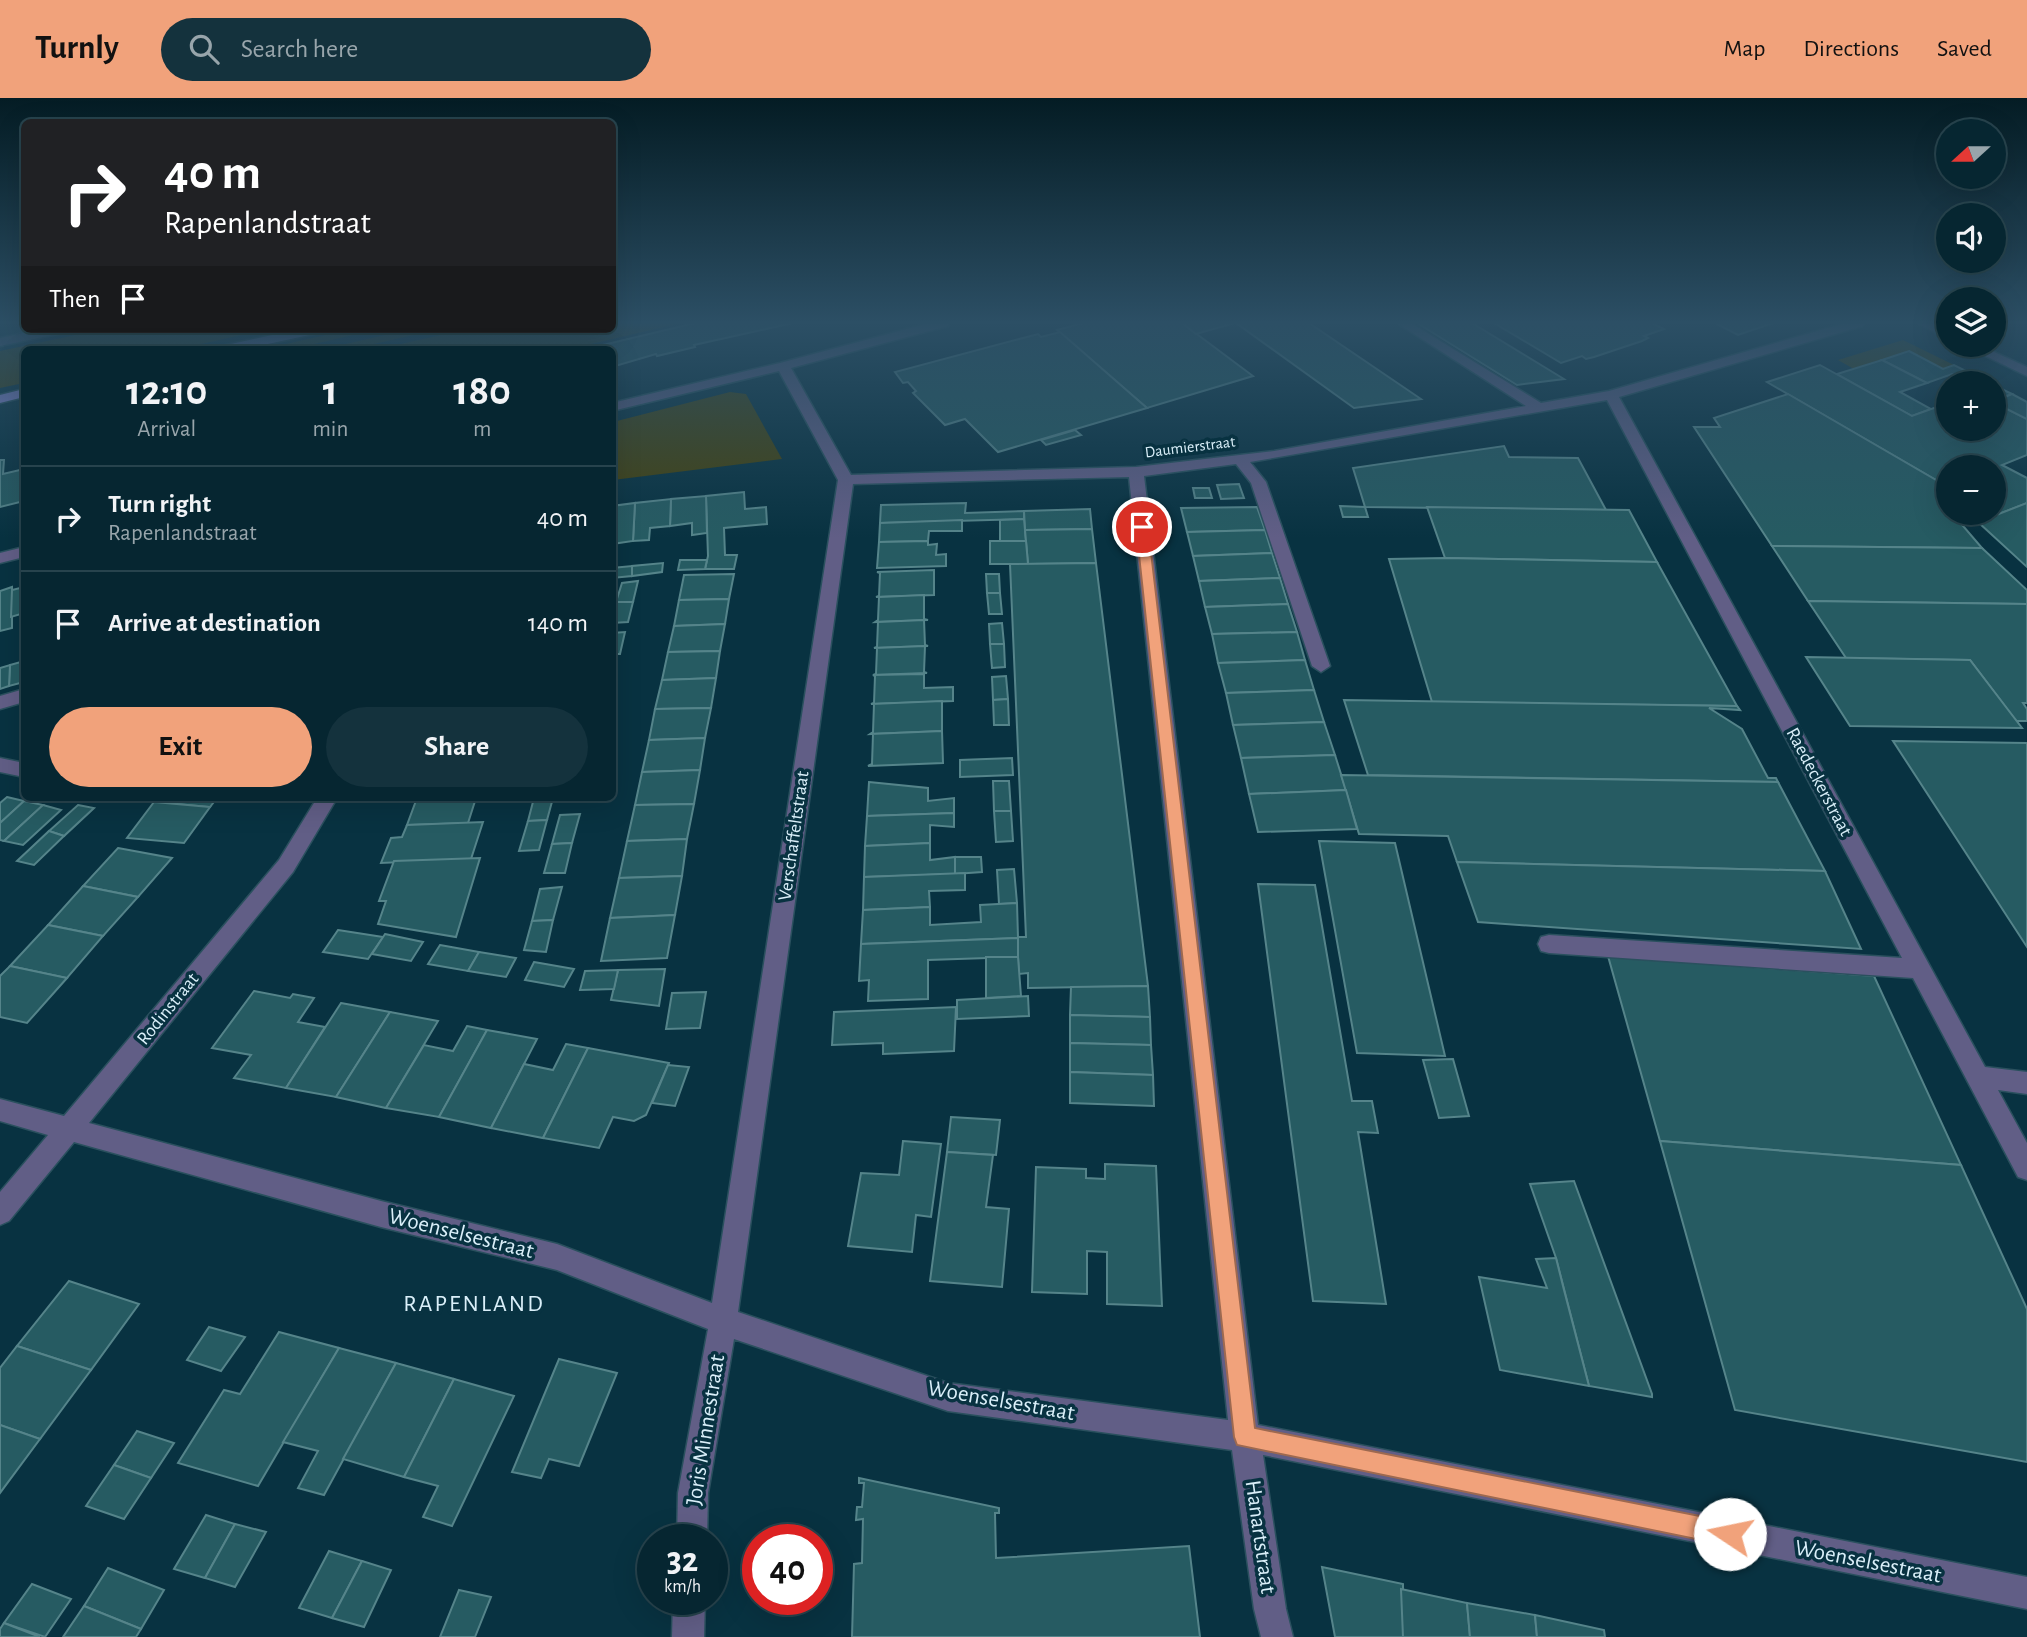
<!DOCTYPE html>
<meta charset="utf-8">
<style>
:root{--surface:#062631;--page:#14323d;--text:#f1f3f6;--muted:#98a5ab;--line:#27434d;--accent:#f1a27b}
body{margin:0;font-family:"Alegreya Sans",sans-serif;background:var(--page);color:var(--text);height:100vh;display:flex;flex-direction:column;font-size:26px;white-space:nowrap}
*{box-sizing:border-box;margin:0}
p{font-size:23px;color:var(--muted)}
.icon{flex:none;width:38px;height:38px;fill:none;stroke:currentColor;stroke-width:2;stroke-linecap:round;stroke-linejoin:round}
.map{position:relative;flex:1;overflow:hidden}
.panel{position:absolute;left:21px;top:248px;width:595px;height:455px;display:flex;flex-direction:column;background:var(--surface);border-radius:10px;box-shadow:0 7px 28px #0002,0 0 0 2px var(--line)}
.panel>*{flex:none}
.hud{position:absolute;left:21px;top:21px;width:595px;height:214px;border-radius:10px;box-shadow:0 7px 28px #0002,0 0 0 2px var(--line);background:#202124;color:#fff;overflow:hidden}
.needle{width:46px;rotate:249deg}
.controls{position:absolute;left:1936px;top:21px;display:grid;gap:14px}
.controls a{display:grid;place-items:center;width:70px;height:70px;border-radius:50%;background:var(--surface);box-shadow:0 7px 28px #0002,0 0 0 2px var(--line);font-size:35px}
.speed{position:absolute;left:637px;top:1426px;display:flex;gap:14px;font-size:35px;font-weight:700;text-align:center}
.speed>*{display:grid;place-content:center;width:91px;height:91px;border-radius:50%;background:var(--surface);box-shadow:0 7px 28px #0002,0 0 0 2px var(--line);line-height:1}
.speed small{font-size:18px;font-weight:400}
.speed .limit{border:10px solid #d22;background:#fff;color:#111}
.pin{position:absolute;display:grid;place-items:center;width:60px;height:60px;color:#fff;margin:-30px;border:4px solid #fff;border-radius:50%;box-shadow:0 2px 7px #0007}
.me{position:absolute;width:77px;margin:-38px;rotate:281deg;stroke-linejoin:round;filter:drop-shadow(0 0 5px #0008)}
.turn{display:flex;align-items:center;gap:24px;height:147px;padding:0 28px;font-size:32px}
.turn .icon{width:91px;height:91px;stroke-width:2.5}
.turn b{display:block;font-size:49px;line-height:60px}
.then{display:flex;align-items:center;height:66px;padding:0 28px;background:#0003;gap:14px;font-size:26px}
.eta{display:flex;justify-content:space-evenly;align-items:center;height:119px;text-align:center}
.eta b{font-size:42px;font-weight:600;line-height:49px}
.button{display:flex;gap:14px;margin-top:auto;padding:14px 28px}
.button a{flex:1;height:80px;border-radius:42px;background:var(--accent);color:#111;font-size:28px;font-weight:600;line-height:80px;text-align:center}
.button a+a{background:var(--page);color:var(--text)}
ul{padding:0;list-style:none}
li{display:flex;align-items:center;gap:21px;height:105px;padding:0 28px;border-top:2px solid var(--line)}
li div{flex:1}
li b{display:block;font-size:26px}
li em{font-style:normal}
header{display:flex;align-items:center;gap:42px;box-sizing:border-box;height:98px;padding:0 35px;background:var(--accent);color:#111}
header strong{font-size:33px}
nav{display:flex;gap:38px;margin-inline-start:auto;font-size:24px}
.search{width:490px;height:63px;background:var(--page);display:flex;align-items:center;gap:18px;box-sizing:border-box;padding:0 24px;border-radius:38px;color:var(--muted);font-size:26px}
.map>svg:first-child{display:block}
.green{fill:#45420d}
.building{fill:#265b62;stroke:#55848a;stroke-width:2}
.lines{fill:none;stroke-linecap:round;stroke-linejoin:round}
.minor-casing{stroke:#2a505e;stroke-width:3}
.major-casing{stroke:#2a505e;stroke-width:3}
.minor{fill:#615e86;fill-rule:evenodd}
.major{fill:#938cdf;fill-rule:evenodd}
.route{fill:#f1a27b;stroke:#9d6950;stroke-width:2}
.labels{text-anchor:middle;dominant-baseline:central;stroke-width:7;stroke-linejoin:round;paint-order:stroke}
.far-street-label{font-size:16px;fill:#daeff9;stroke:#083241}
.street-label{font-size:19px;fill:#daeff9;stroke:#083241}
.near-street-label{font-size:23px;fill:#daeff9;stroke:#083241}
.near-neighbourhood-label{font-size:24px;letter-spacing:2px;fill:#daeff9;stroke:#083241}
</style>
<header>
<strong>Turnly</strong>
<div class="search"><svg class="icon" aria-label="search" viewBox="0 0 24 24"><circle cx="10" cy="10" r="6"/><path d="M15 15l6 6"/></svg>Search here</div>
<nav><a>Map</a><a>Directions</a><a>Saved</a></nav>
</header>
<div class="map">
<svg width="2027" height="1539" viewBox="0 0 2027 1539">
<rect width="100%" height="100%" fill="#083241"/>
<!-- green -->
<g class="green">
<polygon points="613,225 681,225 565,252 374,252 468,231 612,231"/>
<polygon points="104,231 269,231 174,252 24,252 24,285 0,290 0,253"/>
<polygon points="353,231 379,231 288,252 259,252"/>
<polygon points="412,231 440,231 347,252 319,252"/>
<polygon points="1903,242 1954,267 1943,271 1909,253 1854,271 1838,262"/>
<polygon points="730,294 746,296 782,361 613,382 613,324"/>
</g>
<!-- building -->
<g class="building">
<polygon points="695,225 793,225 694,247 695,249 657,258 656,256 612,269 612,252 582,252"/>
<polygon points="1083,225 1182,225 1253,278 1147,310 1057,232"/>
<polygon points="1182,225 1235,225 1196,236"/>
<polygon points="1236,225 1309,225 1421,301 1354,310"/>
<polygon points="1417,225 1472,225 1564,281 1517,287"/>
<polygon points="1494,225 1652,225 1664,231 1644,238 1648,240 1642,243 1594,259 1586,261 1582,258 1561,265"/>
<polygon points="1715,225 1773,225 1738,237"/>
<polygon points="1060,234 1147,310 998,354 965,321 945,327 913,295 916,293 908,284 903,285 895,274 1038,236 1041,239"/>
<polygon points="1909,253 1943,271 1954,267 1990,285 1970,285 1952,276 1927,285 1882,262"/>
<polygon points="1882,262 1927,285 1900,294 1931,311 1912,318 1837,276"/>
<polygon points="1820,267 1912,318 1948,305 1948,331 1993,331 1993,304 2027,321 2027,357 2002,367 2027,380 2027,405 1978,424 1969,415 1993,415 1993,369 1948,369 1948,393 1936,382 1767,284"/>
<polygon points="1993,287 2012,296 1993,303"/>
<polygon points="1788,296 1936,382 1948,393 1948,399 1938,399 1948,410 1948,415 1952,415 1982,450 1772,448 1694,329 1720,329 1714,320"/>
<polygon points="2012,296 2027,304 2027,321 1993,304"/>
<polygon points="1075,332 1081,337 1046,347 1041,342"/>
<polygon points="1504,348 1509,359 1578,360 1606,412 1365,409 1353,370"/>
<polygon points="0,362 4,362 3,376 24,371 24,403 0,409"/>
<polygon points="1239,386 1244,400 1221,401 1217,387"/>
<polygon points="1193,390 1209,390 1212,400 1195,400"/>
<polygon points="744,394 745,411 766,409 767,426 724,430 725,457 737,457 734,471 705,471 708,458 706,398"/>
<polygon points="706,398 707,435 692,437 692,425 670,428 671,401"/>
<polygon points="671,401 670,428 650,430 649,442 633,443 635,405"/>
<polygon points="635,405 633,443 612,446 612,408"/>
<polygon points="966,405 965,415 1024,413 1024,421 880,425 881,407"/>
<polygon points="2027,405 2027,469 1978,424"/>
<polygon points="1340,408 1365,409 1368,419 1343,419"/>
<polygon points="1257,409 1265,432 1187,434 1181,410"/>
<polygon points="1427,409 1629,412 1657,464 1445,460"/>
<polygon points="1090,411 1092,431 1025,432 1024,413"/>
<polygon points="1024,421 1026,443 1000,443 1000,422"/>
<polygon points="962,422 962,433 929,433 928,443 879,444 880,425"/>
<polygon points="1092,431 1096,465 1028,466 1025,432"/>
<polygon points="1265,432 1272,455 1193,458 1187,434"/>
<polygon points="928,443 928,447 937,446 936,457 946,456 946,468 877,470 879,444"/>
<polygon points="990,443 1026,443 1028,466 990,466"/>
<polygon points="1772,448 1982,450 2027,492 2027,506 1808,503"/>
<polygon points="1272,455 1280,480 1199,483 1193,458"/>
<polygon points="1445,460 1657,464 1737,608 1432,604 1389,461"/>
<polygon points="680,462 707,462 705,471 678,472"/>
<polygon points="663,465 662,474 632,478 632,468"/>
<polygon points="1096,465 1148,888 1028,890 1028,875 1019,876 1018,859 1018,839 1026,839 1010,466"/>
<polygon points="632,468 632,478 612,480 612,470"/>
<polygon points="934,472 934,497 876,499 879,498 880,475 877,474"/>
<polygon points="734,476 729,501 679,502 684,477"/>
<polygon points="986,476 999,476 1000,495 987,495"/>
<polygon points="1280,480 1288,506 1205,509 1199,483"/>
<polygon points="638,483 633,504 616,504 622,485"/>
<polygon points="12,489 12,530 0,533 0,493"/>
<polygon points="24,489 24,515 11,519 12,492"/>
<polygon points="987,495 1000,495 1002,516 989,516"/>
<polygon points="924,497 924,521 928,522 875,524 878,522 879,499"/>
<polygon points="729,501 725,526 674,528 679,502"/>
<polygon points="1808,503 2027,506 2027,605 2023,605 2027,611 2027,623 2016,623 1970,562 1846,560"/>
<polygon points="616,504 633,504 628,524 612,525"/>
<polygon points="1288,506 1297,534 1212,536 1205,509"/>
<polygon points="924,522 925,547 928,548 874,550 877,549 878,524"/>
<polygon points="1002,525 1004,546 990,546 989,526"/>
<polygon points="725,526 720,553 668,554 674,528"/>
<polygon points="625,534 620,556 612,556 612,535"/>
<polygon points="1297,534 1305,562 1218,565 1212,536"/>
<polygon points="990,546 1004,546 1005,569 992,570"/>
<polygon points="925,548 924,574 927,575 873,577 876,576 877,550 874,550"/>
<polygon points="720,553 716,580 662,582 668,554"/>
<polygon points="1806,559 1970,562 2022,630 1850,628"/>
<polygon points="1305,562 1314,592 1226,595 1218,565"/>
<polygon points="24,563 24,584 9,588 10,567"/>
<polygon points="10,567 9,588 0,591 0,570"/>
<polygon points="924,576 924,590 953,589 953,603 871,606 874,605 875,578 873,577"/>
<polygon points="1006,578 1008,601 993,602 992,579"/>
<polygon points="716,580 711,610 655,611 662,582"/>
<polygon points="1314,592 1324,624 1233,627 1226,595"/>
<polygon points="1008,601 1009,627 994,627 993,602"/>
<polygon points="1344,602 1737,608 1740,612 1709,610 1742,631 1768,680 1776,680 1778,684 1368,677"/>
<polygon points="942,603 942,633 870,636 873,634 874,606 871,606"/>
<polygon points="711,610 705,640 649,642 655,611"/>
<polygon points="1324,624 1335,657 1241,660 1233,627"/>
<polygon points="942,633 943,665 868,668 872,666 873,636 870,636"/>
<polygon points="705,640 700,672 642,674 649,642"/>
<polygon points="1893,643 2027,645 2027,849"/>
<polygon points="1335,657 1346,692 1249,696 1241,660"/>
<polygon points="1012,660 1013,677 960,679 960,662"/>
<polygon points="700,672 694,706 635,707 642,674"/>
<polygon points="1341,677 1778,684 1825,773 1457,764 1448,738 1359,736"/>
<polygon points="993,683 1009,683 1011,713 994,713"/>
<polygon points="869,684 928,690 928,703 954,700 954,715 867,718"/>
<polygon points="1346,692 1357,731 1258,734 1249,696"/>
<polygon points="7,699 24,703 0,725 0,705"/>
<polygon points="157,700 217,700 210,709 154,704"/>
<polygon points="417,700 476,700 468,725 407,727"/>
<polygon points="534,700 553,700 547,722 528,723"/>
<polygon points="24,703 43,707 4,743 0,742 0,725"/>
<polygon points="154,704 210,709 184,745 127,740"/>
<polygon points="694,706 687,741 627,743 635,707"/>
<polygon points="43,707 61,712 23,747 4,743"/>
<polygon points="78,707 94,710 64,738 49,733"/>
<polygon points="994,713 1011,713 1013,743 996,744"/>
<polygon points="954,715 954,729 930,727 930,745 865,748 867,718"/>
<polygon points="580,716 572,745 552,746 560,717"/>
<polygon points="547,722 539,752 519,753 528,723"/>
<polygon points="483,724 471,761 381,765 391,740 402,739 407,727"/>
<polygon points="49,733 64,738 34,767 17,763"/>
<polygon points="687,741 682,778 619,780 627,743"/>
<polygon points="1319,743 1395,745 1445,958 1357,955"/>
<polygon points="572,745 565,775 544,775 552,746"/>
<polygon points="930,745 930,762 955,759 955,776 864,779 865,748"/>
<polygon points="118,750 172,760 138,799 83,788"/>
<polygon points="955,759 981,759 982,774 955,776"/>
<polygon points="480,760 456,839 378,826 386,803 379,803 394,763"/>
<polygon points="1457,764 1825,773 1861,851 1478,824"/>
<polygon points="1014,771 1017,805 999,806 997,772"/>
<polygon points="965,775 965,792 929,793 930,809 863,812 864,779"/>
<polygon points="682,778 675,817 610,820 619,780"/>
<polygon points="1258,786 1315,787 1352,1003 1372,1003 1378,1035 1358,1034 1386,1206 1313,1203"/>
<polygon points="83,788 138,799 103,838 48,827"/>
<polygon points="562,789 553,822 532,823 540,791"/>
<polygon points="1017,805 1018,840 861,846 863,812 930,809 930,827 981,824 980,807"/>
<polygon points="675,817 667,860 601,863 610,820"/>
<polygon points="553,822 546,854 524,852 532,823"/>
<polygon points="48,827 103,838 67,880 10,868"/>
<polygon points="338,832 383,839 368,861 323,854"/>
<polygon points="385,836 423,844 411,863 372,856"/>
<polygon points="1018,840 1018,859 928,862 928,901 868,903 869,882 859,883 861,846"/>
<polygon points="440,847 479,854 468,873 428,866"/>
<polygon points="479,854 516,860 506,879 468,873"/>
<polygon points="1608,858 1874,878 1961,1067 1660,1043"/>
<polygon points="986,859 1018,859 1021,898 986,900"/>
<polygon points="534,864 574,871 564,889 525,882"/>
<polygon points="10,868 67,880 27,925 0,919 0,878"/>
<polygon points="665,871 659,908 611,902 618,872"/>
<polygon points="618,872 614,891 580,892 585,873"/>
<polygon points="1148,888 1150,919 1070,917 1071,889"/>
<polygon points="254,893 290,900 293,896 314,900 298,924 325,929 286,990 234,980 251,957 212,950"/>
<polygon points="706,894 700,930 666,931 672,895"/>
<polygon points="1028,898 1029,918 957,921 957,902"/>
<polygon points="341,905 390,914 336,999 286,990"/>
<polygon points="956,909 954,953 883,956 883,945 832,947 834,914"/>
<polygon points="390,914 438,923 386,1010 336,999"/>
<polygon points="1070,917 1150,919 1151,947 1070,945"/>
<polygon points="467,928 487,932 439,1019 386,1010 424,947 453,953"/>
<polygon points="487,932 537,941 491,1030 439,1019"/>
<polygon points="1070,945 1151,947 1153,977 1070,974"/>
<polygon points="566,946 588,950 543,1040 491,1030 524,966 553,972"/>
<polygon points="588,950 669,965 646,1017 634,1023 613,1019 599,1050 543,1040"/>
<polygon points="1453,961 1469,1018 1439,1020 1423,962"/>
<polygon points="668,967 689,969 675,1008 652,1005"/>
<polygon points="1070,974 1153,977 1154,1008 1070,1005"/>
<polygon points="951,1019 1000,1022 996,1057 947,1054"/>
<polygon points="903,1043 941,1046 931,1119 916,1117 912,1154 848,1148 861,1075 899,1077"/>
<polygon points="1660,1043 1961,1067 2027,1211 2027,1364 1735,1312"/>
<polygon points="947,1054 993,1057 986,1109 1009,1111 1002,1189 930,1183"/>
<polygon points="1105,1066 1156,1068 1162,1208 1107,1206 1107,1154 1087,1153 1087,1196 1032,1194 1036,1069 1086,1071 1086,1080 1105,1081"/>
<polygon points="1574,1083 1652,1296 1652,1299 1589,1288 1556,1160 1530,1086"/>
<polygon points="1556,1160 1564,1192 1589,1288 1500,1272 1479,1179 1547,1190 1536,1161"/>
<polygon points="69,1183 139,1206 91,1272 17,1248"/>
<polygon points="209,1229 245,1239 221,1273 187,1262"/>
<polygon points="279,1234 339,1250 258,1388 178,1365 224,1292 240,1296"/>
<polygon points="17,1248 91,1272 40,1341 0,1327 0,1270"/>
<polygon points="339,1250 396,1265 324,1397 298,1390 318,1353 283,1344"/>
<polygon points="559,1261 617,1275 579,1368 549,1361 541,1380 512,1374"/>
<polygon points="396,1265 454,1281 404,1379 343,1361"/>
<polygon points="454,1281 514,1298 452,1428 423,1419 438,1388 404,1379"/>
<polygon points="0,1327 40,1341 0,1395"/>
<polygon points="137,1333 174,1345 151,1380 114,1367"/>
<polygon points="114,1367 151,1380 124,1421 86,1408"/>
<polygon points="859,1380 999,1410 999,1415 995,1415 996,1460 1189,1448 1200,1539 852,1539 854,1466 862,1465 863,1421 856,1422 857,1409 862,1409 864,1385 859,1385"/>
<polygon points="206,1417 235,1426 205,1480 174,1471"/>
<polygon points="235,1426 266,1434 235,1489 205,1480"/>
<polygon points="329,1453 362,1463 332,1520 299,1510"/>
<polygon points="362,1463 391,1472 364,1529 332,1520"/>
<polygon points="1322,1469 1403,1486 1403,1539 1335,1539"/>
<polygon points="108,1470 164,1492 141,1531 84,1508"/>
<polygon points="32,1486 71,1501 45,1539 4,1525"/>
<polygon points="1401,1491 1467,1505 1470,1539 1403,1539"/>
<polygon points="459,1492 491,1499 475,1539 440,1539"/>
<polygon points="1467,1505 1535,1517 1537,1539 1470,1539"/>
<polygon points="84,1508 141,1531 136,1539 63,1539"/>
<polygon points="1535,1517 1604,1532 1605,1539 1537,1539"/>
<polygon points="4,1525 40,1539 0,1539 0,1531"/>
</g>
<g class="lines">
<defs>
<g id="minor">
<path d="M929,225H949L948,228L791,270L851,377L1136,369L1274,353L1526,308L1397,225H1411L1541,305L1609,293L1845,225H1864L1863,228L1619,299L1985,969L2027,974V996L1998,992L2027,1045V1082L2018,1079L1913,880L1549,855L1541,853L1538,846L1541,839L1549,837L1902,860L1607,302L1250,364L1266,384L1330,568L1321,574L1312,568L1251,385L1236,366L1144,378L1258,1327L2027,1479V1511L1263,1357L1286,1511L1293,1539H1261L1254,1511L1232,1352L948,1313L734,1241L708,1395L707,1442H677L678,1395L708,1231L557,1172L381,1129L74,1044L9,1123L0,1127V1094L48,1037L0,1023V1001L64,1018L279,762L317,700H337L293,774L89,1025L381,1103L557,1146L712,1205L838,382L779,273L612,313V305L780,265ZM1129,379L1228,1322L948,1285L738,1214L853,386Z"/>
<polygon points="1917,225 1933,225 1948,232 1948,241"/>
<polygon points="43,231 68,231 62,235 0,248 0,240"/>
<polygon points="1962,247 1979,247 2027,269 2027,278"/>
<polygon points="24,449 24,459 0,465 0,455"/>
<polygon points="24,591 24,604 0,611 0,598"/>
<polygon points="0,660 24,665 24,679 0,674"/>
<polygon points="673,1502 705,1502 704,1539 672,1539"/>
</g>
<g id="major">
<polygon points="300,231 324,231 323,234 240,252 215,252 222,248"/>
<polygon points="24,291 24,299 0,305 0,297"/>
</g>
</defs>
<!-- minor casing -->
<use href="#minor" class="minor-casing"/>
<!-- major casing -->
<use href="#major" class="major-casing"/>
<!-- minor -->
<use href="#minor" class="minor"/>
<!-- major -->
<use href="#major" class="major"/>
</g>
<!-- sky -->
<linearGradient id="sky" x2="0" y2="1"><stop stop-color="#041c24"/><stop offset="0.51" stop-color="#2c4f65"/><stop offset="1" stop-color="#2c4f65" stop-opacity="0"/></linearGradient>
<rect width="2027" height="440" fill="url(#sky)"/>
<!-- route -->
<polygon class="route" points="1142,425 1148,429 1255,1330 1730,1424 1739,1428 1742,1436 1739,1444 1730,1448 1237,1347 1234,1339 1136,429"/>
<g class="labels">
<!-- far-street labels -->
<g class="far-street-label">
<text transform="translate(1190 349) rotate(-7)">Daumierstraat</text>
</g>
<!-- street labels -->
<g class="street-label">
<text transform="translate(1819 684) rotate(62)">Raedeckerstraat</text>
<text transform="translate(794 738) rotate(-82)">Verschaffeltstraat</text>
<text transform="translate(168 911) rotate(-51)">Rodinstraat</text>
</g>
<!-- near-street labels -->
<g class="near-street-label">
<text transform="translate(461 1136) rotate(14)">Woenselsestraat</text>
<text transform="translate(1001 1303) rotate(10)">Woenselsestraat</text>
<text transform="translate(706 1332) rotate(-81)">Joris Minnestraat</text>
<text transform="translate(1260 1439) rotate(82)">Hanartstraat</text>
<text transform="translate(1868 1464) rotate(11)">Woenselsestraat</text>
</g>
<!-- near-neighbourhood labels -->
<g class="near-neighbourhood-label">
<text x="474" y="1206">RAPENLAND</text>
</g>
</g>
</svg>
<div class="controls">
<a><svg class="needle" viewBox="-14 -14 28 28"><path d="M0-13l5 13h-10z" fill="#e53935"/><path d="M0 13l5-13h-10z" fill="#98a5ab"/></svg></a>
<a><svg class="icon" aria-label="sound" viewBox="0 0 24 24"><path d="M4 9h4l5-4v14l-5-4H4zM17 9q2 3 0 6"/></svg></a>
<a><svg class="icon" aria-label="layers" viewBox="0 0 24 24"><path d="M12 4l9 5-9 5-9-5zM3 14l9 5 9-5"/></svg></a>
<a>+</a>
<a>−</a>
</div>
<div class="speed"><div>32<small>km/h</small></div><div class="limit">40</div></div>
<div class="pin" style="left:1142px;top:429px;background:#d93025"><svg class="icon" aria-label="arrive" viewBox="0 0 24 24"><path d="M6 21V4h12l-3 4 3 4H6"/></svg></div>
<svg class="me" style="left:1730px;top:1436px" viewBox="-20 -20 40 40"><circle r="19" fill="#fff"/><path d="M0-13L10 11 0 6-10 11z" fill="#f1a27b"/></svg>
<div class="hud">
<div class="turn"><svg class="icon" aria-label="right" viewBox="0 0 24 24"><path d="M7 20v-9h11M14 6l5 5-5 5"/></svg><div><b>40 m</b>Rapenlandstraat</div></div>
<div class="then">Then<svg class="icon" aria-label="arrive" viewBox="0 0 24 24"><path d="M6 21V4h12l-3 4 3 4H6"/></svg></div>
</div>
<section class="panel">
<div class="eta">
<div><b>12:10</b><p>Arrival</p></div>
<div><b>1</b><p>min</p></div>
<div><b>180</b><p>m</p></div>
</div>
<ul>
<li><svg class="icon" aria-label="right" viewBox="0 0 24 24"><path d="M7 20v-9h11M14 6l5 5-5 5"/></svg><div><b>Turn right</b><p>Rapenlandstraat</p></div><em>40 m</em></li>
<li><svg class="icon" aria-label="arrive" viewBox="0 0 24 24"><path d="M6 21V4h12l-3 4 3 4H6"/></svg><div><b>Arrive at destination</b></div><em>140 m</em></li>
</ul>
<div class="button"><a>Exit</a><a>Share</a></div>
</section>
</div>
